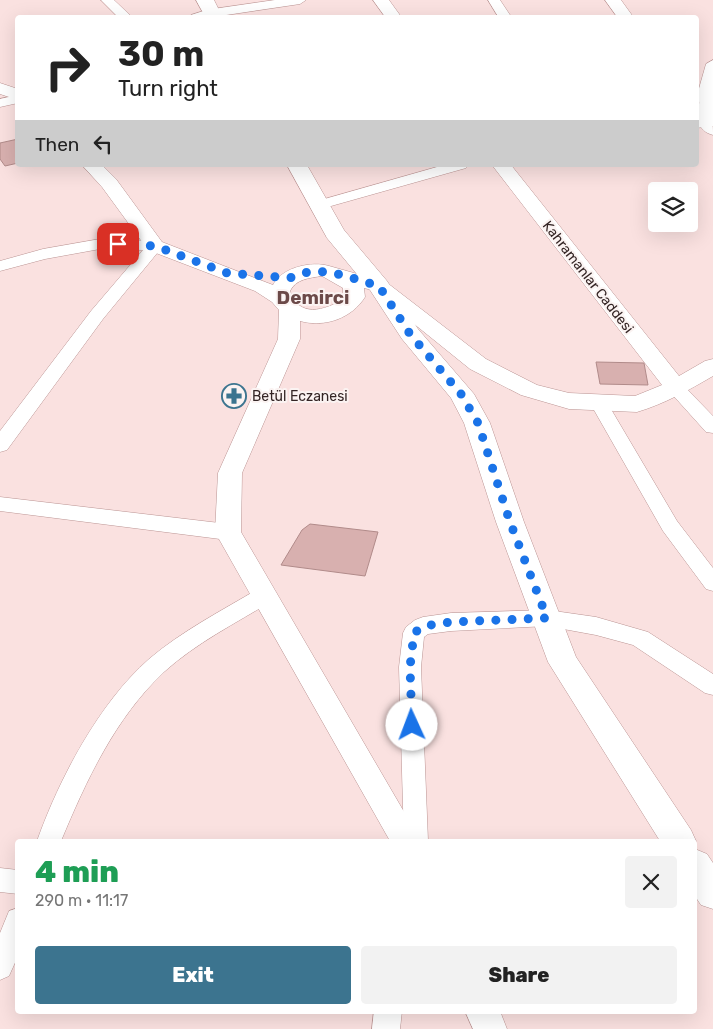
<!DOCTYPE html>
<meta charset="utf-8">
<style>
:root{--surface:#fff;--page:#f2f2f2;--text:#222;--muted:#767676;--accent:#3c748f}
body{margin:0;font-family:Rubik,sans-serif;background:var(--page);color:var(--text);height:100vh;display:flex;flex-direction:column;font-size:19px;white-space:nowrap}
*{box-sizing:border-box;margin:0}
p{font-size:16px;color:var(--muted)}
.icon{flex:none;width:28px;height:28px;fill:none;stroke:currentColor;stroke-width:2;stroke-linecap:round;stroke-linejoin:round}
.map{position:relative;flex:1;overflow:hidden}
.panel{position:absolute;left:15px;top:839px;width:682px;height:175px;display:flex;flex-direction:column;background:var(--surface);border-radius:5px;box-shadow:0 5px 20px #0002}
.panel>*{flex:none}
.top-card{position:absolute;left:15px;top:15px;width:684px;height:152px;border-radius:5px;box-shadow:0 5px 20px #0002;background:#fff;color:var(--text);overflow:hidden}
.fabs{position:absolute;left:648px;top:182px;display:grid;gap:10px}
.fabs a{display:grid;place-items:center;width:50px;height:50px;border-radius:5px;background:var(--surface);box-shadow:0 5px 20px #0002;font-size:25px}
.pin{position:absolute;display:grid;place-items:center;width:42px;height:42px;color:#fff;margin:-21px;border-radius:10px;box-shadow:0 2px 8px #0006}
.me{position:absolute;width:55px;margin:-28px;rotate:358deg;stroke-linejoin:round;filter:drop-shadow(0 0 4px #0008)}
.turn{display:flex;align-items:center;gap:18px;height:105px;padding:0 20px;font-size:22px}
.turn .icon{width:65px;height:65px;stroke-width:2.5}
.turn b{display:block;font-size:35px;line-height:42px}
.then{display:flex;align-items:center;height:48px;padding:0 20px;background:#0003;gap:10px;font-size:19px}
.round{display:grid;place-items:center;flex:none;width:52px;height:52px;border-radius:5px;background:var(--page)}
.headline{display:flex;align-items:center;justify-content:space-between;height:85px;padding:0 20px}
h1{font-size:30px;font-weight:800;line-height:38px;color:#1e9e55}
.button{display:flex;gap:10px;margin-top:auto;padding:10px 20px}
.button a{flex:1;height:58px;border-radius:5px;background:var(--accent);color:#fff;font-size:20px;font-weight:800;line-height:58px;text-align:center}
.button a+a{background:var(--page);color:var(--text)}
.map>svg:first-child{display:block}
.building{fill:#d8b0af;stroke:#b18b8a}
.lines{fill:none;stroke-linecap:round;stroke-linejoin:round}
.minor-casing{stroke:#bb9493;stroke-width:1}
.tertiary-casing{stroke:#bb9493;stroke-width:1}
.secondary-casing{stroke:#bb9493;stroke-width:1}
.minor{fill:#fff;fill-rule:evenodd}
.tertiary{fill:#fff;fill-rule:evenodd}
.secondary{fill:#fff;fill-rule:evenodd}
.route{stroke:#1a73e8;stroke-width:9;stroke-dasharray:0 16.2}
.labels{text-anchor:middle;dominant-baseline:central;stroke-width:4;stroke-linejoin:round;paint-order:stroke}
.street-label{font-size:14px;fill:#342525;stroke:#fbf3f2}
.poi-label{font-size:14px;fill:#342525;stroke:#fbf3f2;text-anchor:start}
.district-label{font-size:19px;font-weight:bold;fill:#6b4948;stroke:#fbf3f2}
</style>
<div class="map">
<svg width="713" height="1029" viewBox="0 0 713 1029">
<rect width="100%" height="100%" fill="#fae1e0"/>
<!-- building -->
<g class="building">
<polygon points="18,139 18,163 5,166 0,159 0,143"/>
<polygon points="596,362 644,363 648,385 600,384"/>
<polygon points="310,524 378,532 365,576 281,565 302,530"/>
</g>
<g class="lines">
<defs>
<g id="minor">
<polygon points="101,0 114,0 133,18 119,18"/>
<polygon points="275,0 306,0 300,4 213,17 207,13 213,9"/>
<polygon points="488,0 500,0 512,18 499,18"/>
<polygon points="713,60 713,126 696,128 696,120 701,119 698,92 706,64"/>
<polygon points="18,95 18,103 0,107 0,99"/>
<polygon points="444,165 468,165 466,168 324,208 314,208 311,205 314,202"/>
<polygon points="100,239 155,241 161,243 163,246 103,319 7,450 0,452 0,431 91,311 143,250 100,249 45,259 0,271 0,261 43,249"/>
<polygon points="676,382 682,384 713,416 713,433 706,432 670,392 667,388 670,384"/>
<polygon points="599,397 605,399 677,521 713,568 713,591 706,589 663,531 590,403 593,399"/>
<polygon points="0,497 228,524 235,527 238,532 235,537 228,540 0,511"/>
<path d="M265,587L272,589L276,595L272,601C236,623 196,643 164,672C115,718 86,781 61,841H37C59,779 99,703 149,659C182,631 221,611 258,589Z"/>
<polygon points="547,610 596,617 648,632 713,674 713,695 705,693 633,645 596,635 547,626 451,631 428,634 424,637 421,667 428,841 404,841 399,667 403,633 406,627 415,620 423,617 451,613"/>
<polygon points="0,868 18,870 18,894 0,892"/>
<polygon points="18,908 18,956 9,976 0,980 0,933 9,911"/>
<polygon points="374,1011 402,1011 400,1029 372,1029"/>
</g>
<g id="tertiary">
<polygon points="373,0 389,0 402,18 386,18"/>
<polygon points="605,0 621,0 634,18 618,18"/>
<polygon points="213,8 219,10 221,13 219,16 189,18 191,15"/>
<polygon points="0,83 18,89 18,100 0,94"/>
<path d="M696,102C712,106 713,122 713,135C697,131 696,116 696,102Z"/>
<path d="M82,165H102L116,179L162,242L273,285C282,267 312,261 329,266L386,282L486,359L537,385L569,393L635,396L662,385L492,165H511L679,376L705,361L713,359V376C689,390 664,404 637,412L569,409L521,395L470,369L372,290L364,288L365,297C352,318 325,328 300,321V339L242,473L241,532L421,841H390L215,532L218,473L278,339L279,310L272,302L255,291L148,250L102,187ZM322,276L343,288V299C325,311 298,318 290,291C296,279 309,278 322,276Z"/>
<polygon points="465,1011 500,1011 507,1029 473,1029"/>
</g>
<g id="secondary">
<polygon points="196,0 214,0 223,18 206,18"/>
<polygon points="287,165 307,165 344,230 387,281 418,329 474,394 490,423 524,522 576,657 691,830 696,841 695,843 695,841 660,841 548,662 496,522 464,423 451,398 402,339 370,290 327,238"/>
<polygon points="695,849 707,854 713,863 713,909 701,905 695,896"/>
</g>
</defs>
<!-- minor casing -->
<use href="#minor" class="minor-casing"/>
<!-- tertiary casing -->
<use href="#tertiary" class="tertiary-casing"/>
<!-- secondary casing -->
<use href="#secondary" class="secondary-casing"/>
<!-- minor -->
<use href="#minor" class="minor"/>
<!-- tertiary -->
<use href="#tertiary" class="tertiary"/>
<!-- secondary -->
<use href="#secondary" class="secondary"/>
</g>
<g class="lines">
<!-- route -->
<path class="route" d="M118,244L155,246L227,273L290,278C320,263 349,278 379,286L410,334L461,394L478,423L510,522L547,618L451,622L424,626L414,633L410,667L412,725"/>
</g>
<!-- icons -->
<defs>
<symbol id="pharmacy-ring" viewBox="-11 -11 22 22"><circle r="9.5" fill="#fbf3f2" stroke="#3c748f" stroke-width="1.5"/><path d="M-2-6h4v4h4v4h-4v4h-4v-4h-4v-4h4Z" fill="#3c748f"/></symbol>
</defs>
<g fill-rule="evenodd">
<use href="#pharmacy-ring" x="220" y="382" width="28" height="28"/>
</g>
<g class="labels">
<!-- street labels -->
<g class="street-label">
<text transform="translate(588 277) rotate(52)">Kahramanlar Caddesi</text>
</g>
<!-- poi labels -->
<g class="poi-label">
<text x="252" y="396">Betül Eczanesi</text>
</g>
<!-- district labels -->
<g class="district-label">
<text x="313" y="297">Demirci</text>
</g>
</g>
</svg>
<div class="fabs">
<a><svg class="icon" aria-label="layers" viewBox="0 0 24 24"><path d="M12 4l9 5-9 5-9-5zM3 14l9 5 9-5"/></svg></a>
</div>
<div class="pin" style="left:118px;top:244px;background:#d93025"><svg class="icon" aria-label="arrive" viewBox="0 0 24 24"><path d="M6 21V4h12l-3 4 3 4H6"/></svg></div>
<svg class="me" style="left:412px;top:725px" viewBox="-20 -20 40 40"><circle r="19" fill="#fff"/><path d="M0-13L10 11 0 6-10 11z" fill="#1a73e8"/></svg>
<div class="top-card">
<div class="turn"><svg class="icon" aria-label="right" viewBox="0 0 24 24"><path d="M7 20v-9h11M14 6l5 5-5 5"/></svg><div><b>30 m</b>Turn right</div></div>
<div class="then">Then<svg class="icon" aria-label="left" viewBox="0 0 24 24"><path d="M17 20v-9H6M10 6l-5 5 5 5"/></svg></div>
</div>
<section class="panel">
<div class="headline"><div><h1>4 min</h1><p>290 m · 11:17</p></div><a class="round"><svg class="icon" aria-label="close" viewBox="0 0 24 24"><path d="M6 6l12 12M18 6L6 18"/></svg></a></div>
<div class="button"><a>Exit</a><a>Share</a></div>
</section>
</div>
